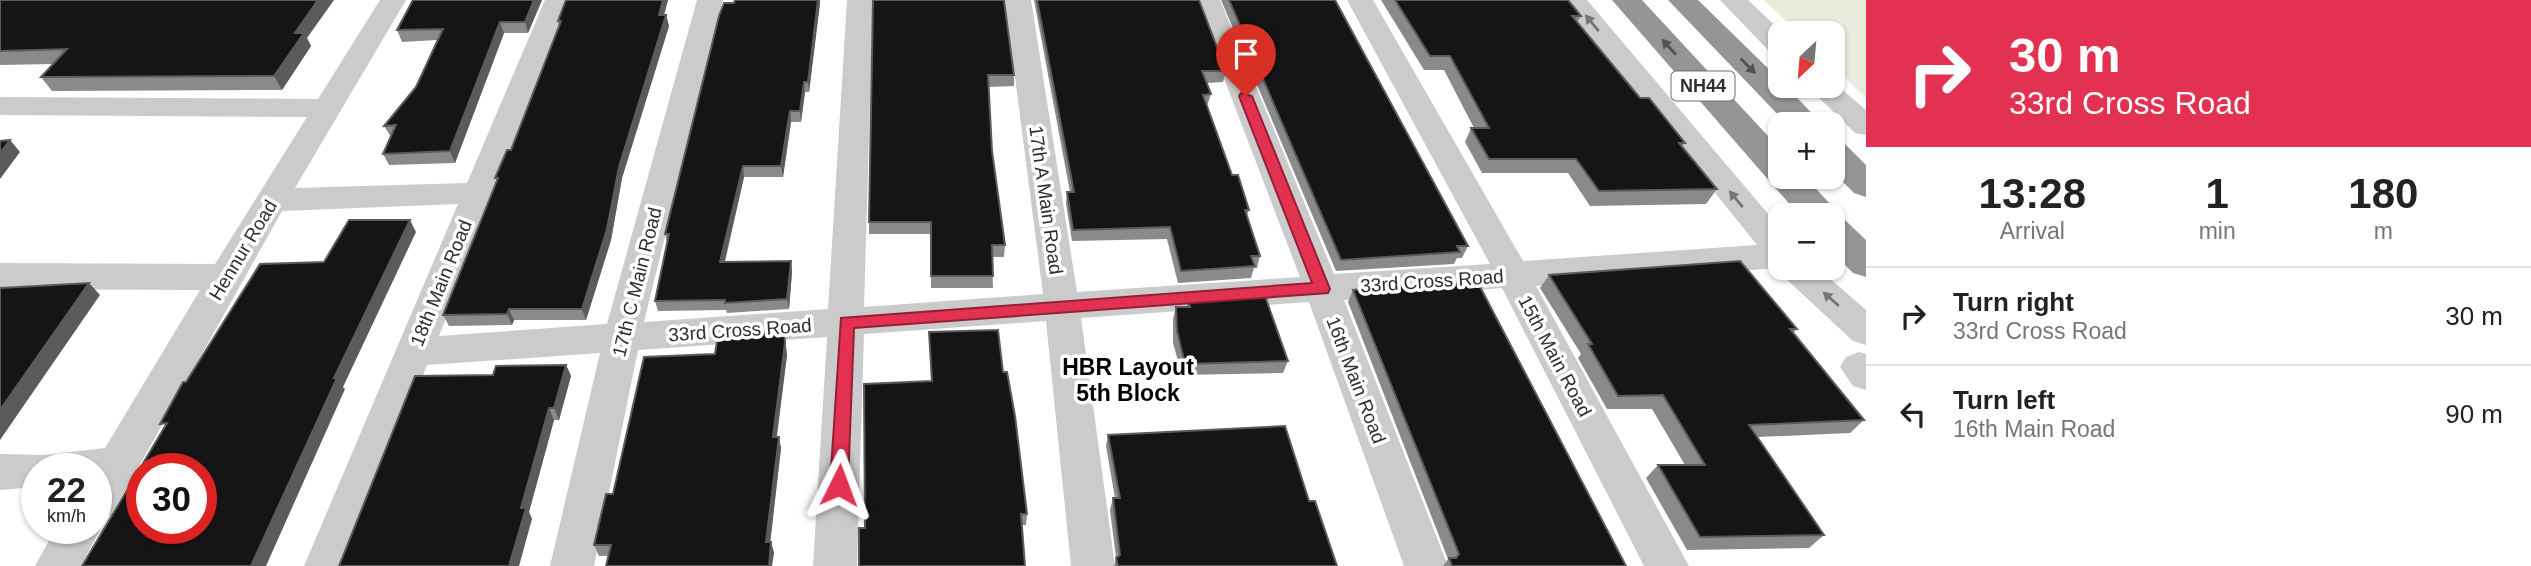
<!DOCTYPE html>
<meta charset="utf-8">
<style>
:root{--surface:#fff;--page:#f6f6f6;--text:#222;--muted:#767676;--line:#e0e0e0}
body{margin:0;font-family:Helvetica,sans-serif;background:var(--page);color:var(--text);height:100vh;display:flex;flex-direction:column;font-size:26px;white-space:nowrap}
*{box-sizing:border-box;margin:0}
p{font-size:23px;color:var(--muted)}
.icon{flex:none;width:38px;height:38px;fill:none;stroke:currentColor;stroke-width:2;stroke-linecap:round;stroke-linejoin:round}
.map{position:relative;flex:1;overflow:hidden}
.side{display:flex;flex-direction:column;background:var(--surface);width:665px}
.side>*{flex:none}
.hud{background:#e33251;color:#fff;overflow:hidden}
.needle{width:46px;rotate:206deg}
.tools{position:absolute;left:1768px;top:21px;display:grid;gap:14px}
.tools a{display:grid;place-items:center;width:77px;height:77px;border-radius:14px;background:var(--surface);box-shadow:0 2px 5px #0004;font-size:35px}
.speed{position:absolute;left:21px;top:453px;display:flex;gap:14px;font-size:35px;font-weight:700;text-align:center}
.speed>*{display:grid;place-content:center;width:91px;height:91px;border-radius:50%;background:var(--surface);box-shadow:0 2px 5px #0004;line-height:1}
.speed small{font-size:18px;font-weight:400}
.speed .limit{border:10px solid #d22;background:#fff;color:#111}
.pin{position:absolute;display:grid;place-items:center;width:60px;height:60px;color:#fff;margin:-72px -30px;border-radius:50% 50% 50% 0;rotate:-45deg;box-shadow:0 0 7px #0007}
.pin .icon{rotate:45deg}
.me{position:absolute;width:77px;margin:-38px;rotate:3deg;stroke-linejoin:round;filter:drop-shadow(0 0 5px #0008)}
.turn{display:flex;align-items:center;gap:24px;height:147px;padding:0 28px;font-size:32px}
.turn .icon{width:91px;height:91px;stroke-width:2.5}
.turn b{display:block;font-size:49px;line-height:60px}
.eta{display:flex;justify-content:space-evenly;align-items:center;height:119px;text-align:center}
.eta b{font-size:42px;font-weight:600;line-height:49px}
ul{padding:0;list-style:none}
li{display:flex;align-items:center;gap:21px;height:98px;padding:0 28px;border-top:2px solid var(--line)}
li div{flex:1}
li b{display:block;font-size:26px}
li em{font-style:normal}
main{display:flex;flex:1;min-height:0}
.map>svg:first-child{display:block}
.green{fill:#e6ebdc}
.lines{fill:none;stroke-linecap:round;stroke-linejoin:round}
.minor{fill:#cbcbcb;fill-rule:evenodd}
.highway{fill:#959595;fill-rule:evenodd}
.wall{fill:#8a8a8a}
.shaded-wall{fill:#5b5b5b}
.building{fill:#151515;stroke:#5b5b5b;stroke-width:2;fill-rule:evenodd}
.oneway{fill:#757575}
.oneway2{fill:#525252}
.route{fill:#e33251;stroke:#942035;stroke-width:2}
.labels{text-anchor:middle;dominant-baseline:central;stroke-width:7;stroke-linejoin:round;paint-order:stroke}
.shield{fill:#fff;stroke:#6d6d6d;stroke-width:2}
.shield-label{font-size:18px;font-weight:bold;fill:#2e2e2e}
.street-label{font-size:19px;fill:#2e2e2e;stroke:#fff}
.quarter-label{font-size:23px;font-weight:bold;fill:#000;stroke:#fff}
</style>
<main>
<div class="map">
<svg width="1866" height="566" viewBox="0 0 1866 566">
<rect width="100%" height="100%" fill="#fff"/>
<!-- green -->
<polygon class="green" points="1764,0 1866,0 1866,98 1832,65 1832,33 1799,33"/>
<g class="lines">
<!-- minor -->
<g class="minor">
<polygon points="380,0 406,0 295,188 467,183 545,0 571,0 439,336 607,324 697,0 723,0 644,322 828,309 847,0 873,0 864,307 1043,294 1005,0 1031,0 1077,292 1300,277 1194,0 1220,0 1334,274 1490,264 1347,0 1373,0 1523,261 1757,245 1560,0 1587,0 1780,228 1780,268 1818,268 1866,310 1866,345 1853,341 1784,277 1779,268 1536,286 1689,566 1644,566 1502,288 1344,300 1448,566 1404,566 1309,302 1081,318 1115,566 1071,566 1046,321 864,334 857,566 813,566 827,337 638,350 594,566 550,566 600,353 427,365 348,566 304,566 458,204 282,211 133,477 111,515 98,520 101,528 81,566 35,566 56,528 96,528 96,469 37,469 37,487 0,490 0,454 43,455 105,448 200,290 0,289 0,263 215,264 307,117 0,115 0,97 318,99"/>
<polygon points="1720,0 1748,0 1783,33 1780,33 1780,54 1770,52"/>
<polygon points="1832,81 1866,110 1866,135 1855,133 1807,86 1832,86"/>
<polygon points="1859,352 1866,354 1866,390 1853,386 1840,367 1846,357"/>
</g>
<!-- highway -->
<g class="highway">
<polygon points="1612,0 1642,0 1780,149 1780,177 1805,177 1832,206 1836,217 1845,220 1866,240 1866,277 1853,273 1832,252 1832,215 1799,215"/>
<polygon points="1668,0 1698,0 1780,80 1780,86 1786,86 1822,124 1787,124"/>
<polygon points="1832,140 1844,143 1866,165 1866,197 1854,193 1832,171"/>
</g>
</g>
<!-- wall -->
<g class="wall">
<polygon points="0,0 307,38 311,46 282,90 52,91 41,77 53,64 0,65"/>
<polygon points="413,0 542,0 528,33 504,33 455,163 389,165 383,154 391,137 384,126 416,87 437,40 402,42 397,30"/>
<polygon points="566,0 668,0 664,15 666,15 669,26 622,178 611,240 586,320 514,320 512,325 449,326 443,315 497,181 495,178 511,150 559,26 558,21"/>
<polygon points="735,0 820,0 809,92 805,92 801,122 791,122 783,177 744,177 725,262 791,261 792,272 789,309 727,313 726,310 658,311 655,301 667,243 665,234"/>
<polygon points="873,0 1014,75 1014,86 988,87 992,151 1005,245 1004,257 992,257 993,288 931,288 931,234 869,234 869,222"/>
<polygon points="1034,0 1199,0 1226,71 1223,82 1207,83 1211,94 1207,106 1232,175 1249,210 1247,215 1260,256 1257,268 1254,268 1251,278 1178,283 1167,239 1072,241 1066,204 1067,192 1070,192"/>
<polygon points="1221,0 1335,0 1468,246 1462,258 1457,258 1454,264 1336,271"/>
<polygon points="1381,0 1568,0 1581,16 1577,22 1640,98 1685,143 1682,146 1717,189 1706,204 1590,206 1568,173 1482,173 1465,142 1471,128 1474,128 1444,70 1424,70"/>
<polygon points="1549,275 1797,329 1793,333 1864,420 1850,433 1758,437 1824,535 1809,548 1687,550 1646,478 1658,465 1685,465 1652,409 1607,409 1578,358 1581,354 1540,288"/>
<polygon points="1353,290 1626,566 1443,566 1448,559 1348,302"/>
<polygon points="1188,301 1288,361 1283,373 1182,375 1173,343 1173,319 1176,307 1187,307"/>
<polygon points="784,331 787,355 777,437 781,448 770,542 771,542 774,553 599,556 594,545 613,494 715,354"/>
<polygon points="929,332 1003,372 1027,514 1026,525 1022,525 931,381"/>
<polygon points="566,365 571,376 559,420 554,420 529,512 532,519 415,376 493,375"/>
<polygon points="1108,435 1309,501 1337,566 1114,566 1116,558 1110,510 1113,498 1115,498 1106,446"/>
</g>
<!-- shaded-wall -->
<g class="shaded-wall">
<polygon points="318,0 334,0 307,38 311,46 282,90 274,76 295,33"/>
<polygon points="534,0 542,0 528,33 525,22"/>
<polygon points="663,0 668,0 661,26 659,15"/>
<polygon points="818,0 820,0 820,4 809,92 808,82"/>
<polygon points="666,15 669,26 622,178 611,240 586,320 582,309 619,167"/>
<polygon points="500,22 504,33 455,163 450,151"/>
<polygon points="804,82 805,92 801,122 800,111"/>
<polygon points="790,111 791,122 783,177 781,166"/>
<polygon points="10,140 20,152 0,179 0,153"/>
<polygon points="743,166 744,177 722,272 720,262"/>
<polygon points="410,220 416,232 343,387 345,389 266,566 251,566 334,378"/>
<polygon points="791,261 792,272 789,309 787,299"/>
<polygon points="89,283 100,295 0,440 0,410"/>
<polygon points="509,309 514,320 512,325 507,314"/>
<polygon points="784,331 787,355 775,448 773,437"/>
<polygon points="566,365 571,376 559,420 554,408"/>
<polygon points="549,408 554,420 529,512 532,519 519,566 509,566 521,508"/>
<polygon points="779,437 781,448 769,553 766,542"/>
<polygon points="771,542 774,553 772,566 769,566"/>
</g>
<!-- building -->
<g class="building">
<polygon points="0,0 318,0 295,33 304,33 274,76 41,77 67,49 0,51"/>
<polygon points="413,0 534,0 525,22 500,22 450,151 383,154 396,125 384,126 416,87 443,29 397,30"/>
<polygon points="566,0 663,0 659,15 666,15 619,167 607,229 582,309 509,309 507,314 443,315 498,178 495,178 507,150 511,150 561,21 558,21"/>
<polygon points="735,0 818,0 808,82 804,82 800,111 790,111 781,166 743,166 720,262 791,261 787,299 725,303 725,300 655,301 669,234 665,234 719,16 724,3 734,3"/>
<polygon points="873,0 1004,0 1014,75 988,75 992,151 1005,245 992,245 993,276 931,276 931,222 869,222"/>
<polygon points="1037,0 1199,0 1226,71 1202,71 1211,94 1203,95 1232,175 1238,175 1249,210 1245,210 1260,256 1251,256 1255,266 1181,271 1170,227 1073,230 1067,192 1074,192"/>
<polygon points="1229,0 1335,0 1468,246 1457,246 1460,252 1341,260"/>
<polygon points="1395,0 1568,0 1581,16 1572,16 1640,98 1649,98 1685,143 1679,143 1717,189 1599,191 1576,159 1489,159 1471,128 1489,128 1450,56 1430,56"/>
<polygon points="10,140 0,153 0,141"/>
<path d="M349,220H410L334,378H337L251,566H82L167,423L160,424L183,382H186L260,264L324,262ZM142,469H201V528H142Z"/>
<polygon points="1740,261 1797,329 1790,329 1864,420 1749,425 1824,535 1700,537 1658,465 1705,465 1663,395 1618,396 1588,344 1592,344 1549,275"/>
<polygon points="1477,281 1626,566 1452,566 1449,558 1456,558 1459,554 1353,290"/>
<polygon points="89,283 0,410 0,288"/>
<polygon points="1265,296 1288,361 1185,364 1177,331 1176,307 1190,307 1188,301"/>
<polygon points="998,330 1003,372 1007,372 1015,416 1027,514 1021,514 1025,566 859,566 859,528 865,528 864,384 932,381 929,332"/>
<polygon points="784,331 785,343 773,437 779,437 766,542 771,542 769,566 606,566 611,545 594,545 606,494 613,494 644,357 715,354 718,335"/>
<polygon points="566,365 554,408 549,408 521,508 526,508 509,566 339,566 415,376 493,375 496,366"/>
<polygon points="1285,426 1309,501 1315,501 1337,566 1118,566 1116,558 1120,555 1113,498 1120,498 1108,435"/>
</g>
<!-- one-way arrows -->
<defs><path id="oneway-solid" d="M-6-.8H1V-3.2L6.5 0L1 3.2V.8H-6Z" transform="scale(1.75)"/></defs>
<g class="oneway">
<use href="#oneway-solid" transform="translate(1592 23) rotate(-129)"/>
<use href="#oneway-solid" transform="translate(1736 199) rotate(-129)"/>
<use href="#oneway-solid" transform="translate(1831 299) rotate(-138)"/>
</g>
<g class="oneway2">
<use href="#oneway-solid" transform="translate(1669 47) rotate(-132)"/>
<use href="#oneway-solid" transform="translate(1748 66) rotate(45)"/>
</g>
<!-- route -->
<polygon class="route" points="1241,93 1252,96 1330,289 1328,293 854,328 848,485 846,490 832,490 830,485 841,318 1312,283 1239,96"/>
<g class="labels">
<!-- shield labels -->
<rect class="shield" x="1671.5" y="71.5" width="63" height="29" rx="5"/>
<g class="shield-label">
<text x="1703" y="86">NH44</text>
</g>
<!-- street labels -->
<g class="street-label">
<text transform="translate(1046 200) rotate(82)">17th A Main Road</text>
<text transform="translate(243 250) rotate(-59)">Hennur Road</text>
<text transform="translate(1432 281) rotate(-4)">33rd Cross Road</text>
<text transform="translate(637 282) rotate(-76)">17th C Main Road</text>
<text transform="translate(441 283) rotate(-68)">18th Main Road</text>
<text transform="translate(740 330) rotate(-4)">33rd Cross Road</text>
<text transform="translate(1555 356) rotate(62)">15th Main Road</text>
<text transform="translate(1356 380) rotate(69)">16th Main Road</text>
</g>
<!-- quarter labels -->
<g class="quarter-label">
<text x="1128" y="367">HBR Layout<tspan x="1128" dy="26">5th Block</tspan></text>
</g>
</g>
</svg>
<div class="tools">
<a><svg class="needle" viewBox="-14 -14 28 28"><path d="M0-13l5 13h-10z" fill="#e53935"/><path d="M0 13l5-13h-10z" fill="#767676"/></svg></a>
<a>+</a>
<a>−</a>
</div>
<div class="speed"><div>22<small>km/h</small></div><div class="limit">30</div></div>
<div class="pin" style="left:1246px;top:96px;background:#d93025"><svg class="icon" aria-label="arrive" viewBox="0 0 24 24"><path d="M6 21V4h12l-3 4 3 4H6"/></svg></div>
<svg class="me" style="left:839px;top:485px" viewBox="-20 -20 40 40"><path d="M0-17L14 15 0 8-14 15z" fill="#e33251" stroke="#fff" stroke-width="4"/></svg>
</div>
<section class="side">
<div class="hud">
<div class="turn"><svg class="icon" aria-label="right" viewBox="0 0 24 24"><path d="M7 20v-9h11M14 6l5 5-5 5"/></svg><div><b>30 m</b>33rd Cross Road</div></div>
</div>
<div class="eta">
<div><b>13:28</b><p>Arrival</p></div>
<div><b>1</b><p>min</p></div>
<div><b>180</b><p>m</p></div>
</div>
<ul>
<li><svg class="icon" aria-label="right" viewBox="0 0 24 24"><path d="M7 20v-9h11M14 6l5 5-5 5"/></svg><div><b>Turn right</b><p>33rd Cross Road</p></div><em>30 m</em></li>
<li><svg class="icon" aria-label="left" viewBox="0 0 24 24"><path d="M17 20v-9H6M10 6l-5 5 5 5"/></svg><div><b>Turn left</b><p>16th Main Road</p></div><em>90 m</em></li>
</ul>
</section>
</main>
